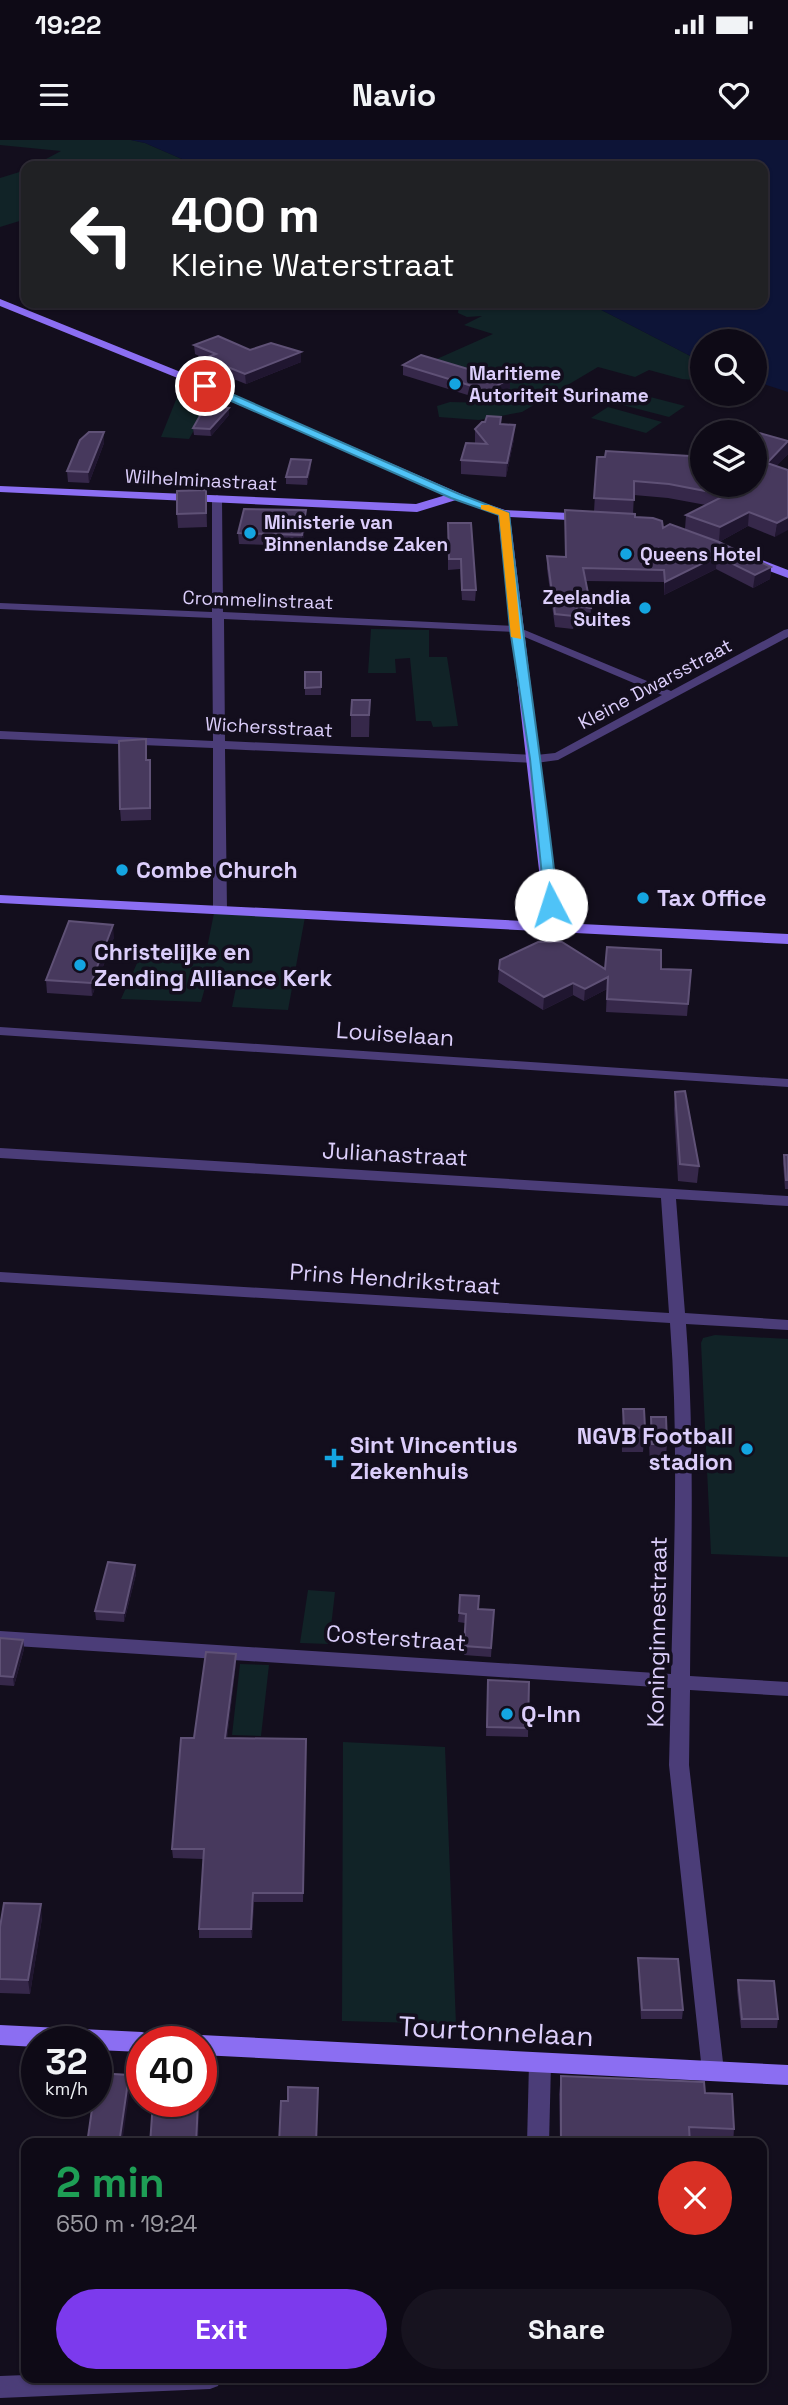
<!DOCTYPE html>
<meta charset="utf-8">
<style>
:root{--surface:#0e0a16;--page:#17131f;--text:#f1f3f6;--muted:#9b9aa1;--line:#2e2b35;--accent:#7c3aed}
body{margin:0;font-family:"Space Grotesk",sans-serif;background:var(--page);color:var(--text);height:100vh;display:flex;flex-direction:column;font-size:26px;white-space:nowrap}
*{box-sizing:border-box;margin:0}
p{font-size:23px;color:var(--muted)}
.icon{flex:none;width:38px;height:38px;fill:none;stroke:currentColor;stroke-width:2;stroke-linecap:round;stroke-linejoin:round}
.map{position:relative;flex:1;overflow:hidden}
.details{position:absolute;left:21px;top:1998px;width:746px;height:245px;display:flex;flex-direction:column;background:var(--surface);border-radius:14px;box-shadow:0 2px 5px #0004,0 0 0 2px var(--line)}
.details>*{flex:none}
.guide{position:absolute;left:21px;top:21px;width:747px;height:147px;border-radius:14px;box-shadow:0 2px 5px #0004,0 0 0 2px var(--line);background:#202124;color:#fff;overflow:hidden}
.tools{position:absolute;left:690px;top:189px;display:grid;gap:14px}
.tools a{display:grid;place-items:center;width:77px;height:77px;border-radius:50%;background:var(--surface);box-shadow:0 2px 5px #0004,0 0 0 2px var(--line);font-size:35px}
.speed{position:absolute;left:21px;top:1886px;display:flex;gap:14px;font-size:35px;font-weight:700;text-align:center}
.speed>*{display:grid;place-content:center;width:91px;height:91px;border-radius:50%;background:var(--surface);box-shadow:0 2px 5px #0004,0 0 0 2px var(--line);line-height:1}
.speed small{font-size:18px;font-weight:400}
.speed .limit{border:10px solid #d22;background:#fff;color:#111}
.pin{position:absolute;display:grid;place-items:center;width:60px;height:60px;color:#fff;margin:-30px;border:4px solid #fff;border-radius:50%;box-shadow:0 2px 7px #0007}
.me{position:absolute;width:77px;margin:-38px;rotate:355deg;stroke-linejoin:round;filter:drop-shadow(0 0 5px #0008)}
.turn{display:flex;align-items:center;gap:24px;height:147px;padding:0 35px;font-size:32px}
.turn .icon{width:91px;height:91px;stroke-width:2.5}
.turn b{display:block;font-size:49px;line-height:60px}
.round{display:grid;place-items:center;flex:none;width:74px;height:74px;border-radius:37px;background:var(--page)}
.head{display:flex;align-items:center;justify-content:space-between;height:119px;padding:0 35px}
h1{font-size:42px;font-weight:700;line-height:52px;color:#1e9e55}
.action{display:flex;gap:14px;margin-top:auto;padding:14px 35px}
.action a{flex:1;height:80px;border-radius:42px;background:var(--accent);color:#fff;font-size:28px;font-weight:700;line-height:80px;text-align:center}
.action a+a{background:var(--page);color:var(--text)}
.status{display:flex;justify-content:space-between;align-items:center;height:49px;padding:0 35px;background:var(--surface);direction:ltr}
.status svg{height:19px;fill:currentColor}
header{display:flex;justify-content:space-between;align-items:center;height:91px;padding:0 35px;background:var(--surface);font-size:32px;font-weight:700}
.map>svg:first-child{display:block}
.green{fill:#112327}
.water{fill:#0d1437}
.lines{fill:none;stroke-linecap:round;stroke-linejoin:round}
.street{fill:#4b3d78;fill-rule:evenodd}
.secondary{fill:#8b6ef2;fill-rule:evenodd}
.wall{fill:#36284a}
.shaded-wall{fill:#201630}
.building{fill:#47395d;stroke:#5f5176;stroke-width:2}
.route{fill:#4fc3f7;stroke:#337fa1;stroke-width:2}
.slow{fill:#f59e0b}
.poi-dot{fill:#14a5e1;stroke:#130e1d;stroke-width:2.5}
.labels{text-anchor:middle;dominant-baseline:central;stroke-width:7;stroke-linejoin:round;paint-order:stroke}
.far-poi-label{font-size:19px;font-weight:bold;fill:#dccefb;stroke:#130e1d;text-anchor:start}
.far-street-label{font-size:19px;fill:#dccefb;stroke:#130e1d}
.poi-label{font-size:23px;font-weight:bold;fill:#dccefb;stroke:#130e1d;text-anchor:start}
.street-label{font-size:23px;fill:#dccefb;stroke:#130e1d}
.near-street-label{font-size:28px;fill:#dccefb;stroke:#130e1d}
</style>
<div class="status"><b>19:22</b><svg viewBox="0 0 49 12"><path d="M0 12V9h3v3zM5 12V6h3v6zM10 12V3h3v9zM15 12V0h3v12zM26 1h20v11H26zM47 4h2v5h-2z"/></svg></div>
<header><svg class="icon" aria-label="menu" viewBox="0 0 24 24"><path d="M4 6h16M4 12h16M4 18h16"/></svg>Navio<svg class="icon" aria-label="heart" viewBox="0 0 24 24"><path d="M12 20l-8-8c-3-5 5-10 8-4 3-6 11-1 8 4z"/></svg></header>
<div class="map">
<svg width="788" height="2265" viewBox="0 0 788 2265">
<rect width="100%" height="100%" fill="#130e1d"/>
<!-- green -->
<g class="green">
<polygon points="0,0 131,0 145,3 198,26 33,26 61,11 0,5"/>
<polygon points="26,30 26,79 0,87 0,38"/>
<polygon points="459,163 588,163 702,222 702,244 694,240 682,239 649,230 635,237 598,227 522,272 479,280 439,277 437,266 450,262 490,263 509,254 507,246 430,222 493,194 464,185 482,176 467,177 458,173"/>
<polygon points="182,245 212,258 189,299 161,297"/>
<polygon points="631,252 685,266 669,277 615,263"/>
<polygon points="608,267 662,282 646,293 591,278"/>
<polygon points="371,489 429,490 429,517 447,517 458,586 433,587 431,581 416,581 410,518 395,519 396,533 368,533"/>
<polygon points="214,773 305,777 288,870 232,867 238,838 208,837 201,862 121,859 138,821 157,821 159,816 205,818"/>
<polygon points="715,1195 788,1199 788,1417 711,1414 701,1203 703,1198"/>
<polygon points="308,1450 335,1452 329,1504 300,1503"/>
<polygon points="240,1524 269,1525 261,1596 232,1595"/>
<polygon points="343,1602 445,1607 456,1884 342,1881"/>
</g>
<!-- water -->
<polygon class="water" points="131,0 788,0 788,252 754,241 754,201 702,201 702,222 588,163 763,163 763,26 198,26 145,3"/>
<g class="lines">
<!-- street -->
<g class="street">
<path d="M217,355L222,358L223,472L515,486L671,551L784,490L788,489V497L558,620L536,623L225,609L227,770L220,774L213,770V608L0,599V591L213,601L212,478L0,469V463L212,472V358ZM224,479L513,492L662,555L555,613L536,615L225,601Z"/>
<polygon points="0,887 788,939 788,947 0,895"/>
<path d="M0,1008L788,1056V1066L676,1059L685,1173L788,1180V1190L686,1184C695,1301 691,1419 690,1536L788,1542V1556L690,1550L689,1625L724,1931L720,1937L713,1940L706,1937L702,1931L669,1625L671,1548L0,1505V1491L671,1534C674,1418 679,1300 670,1183L0,1142V1132L669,1173L661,1058L0,1018Z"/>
<polygon points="540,1914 547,1917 551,1923 549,2004 527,2004 529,1923 533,1917"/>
<polygon points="26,2235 26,2238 221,2238 218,2246 210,2249 0,2258 0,2236"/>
</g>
<!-- secondary -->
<g class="secondary">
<polygon points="0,159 188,235 475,360 505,370 592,374 592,380 588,381 510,377 560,783 788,794 788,804 0,763 0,755 545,782 498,375 456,360 417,372 0,352 0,346 416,364 446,355 180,239 0,166"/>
<polygon points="749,415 788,430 788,438 745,422 743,419"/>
<polygon points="0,1885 142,1892 150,1895 154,1902 142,1902 142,1912 96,1910 96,1902 37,1902 37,1907 0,1905"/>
<polygon points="201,1895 788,1925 788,1945 201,1915 201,1902 191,1902 193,1898"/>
</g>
</g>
<!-- wall -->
<g class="wall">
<polygon points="194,205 250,210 301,212 301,222 246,244 206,228 205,219 195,214"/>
<polygon points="403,225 510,238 510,248 487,261 403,235"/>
<polygon points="229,275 211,296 194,295 193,288"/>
<polygon points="501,277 501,284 514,299 506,337 461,334 461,320 475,304 475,289 485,282"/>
<polygon points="104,292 104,303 89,343 68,342 67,331"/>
<polygon points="788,314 776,326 788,330 775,397 748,386 719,402 685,389 686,375 706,365 668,358 634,355 633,374 635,377 663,388 771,427 770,439 753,448 716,429 664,455 664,442 586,441 591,468 590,480 577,479 573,489 555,487 547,429 547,416 565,417 565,370 594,372 597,317"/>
<polygon points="311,327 307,345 286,344 286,337"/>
<polygon points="206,350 207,387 178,388 177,374"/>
<polygon points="306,370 306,381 302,406 239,404 238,393"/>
<polygon points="448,383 476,450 475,461 462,460 460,429 448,430"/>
<rect x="305" y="532" width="16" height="23"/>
<polygon points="370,560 369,597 351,597 351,575"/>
<polygon points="146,599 147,620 151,632 151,680 121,681 120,669"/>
<polygon points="114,797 92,856 47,853 46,840"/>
<polygon points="499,829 661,829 691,830 687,876 606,872 607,849 584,861 573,855 543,870 498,842"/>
<polygon points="675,952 699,1026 697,1043 678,1041 674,969"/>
<polygon points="784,1015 788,1015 788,1049 785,1049 783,1023"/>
<polygon points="623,1269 645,1288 643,1312 622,1312 622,1294"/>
<polygon points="651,1277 667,1304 665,1329 650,1328 649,1302"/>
<polygon points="135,1425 136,1434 124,1482 96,1480 95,1471"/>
<polygon points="478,1469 494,1470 491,1517 464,1515 465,1483 458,1482 459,1473"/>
<polygon points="0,1498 23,1500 24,1509 14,1546 0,1545"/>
<polygon points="236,1523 227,1598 306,1608 303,1762 254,1762 252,1798 199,1798 199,1789 203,1719 173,1718 172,1709 194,1598"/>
<polygon points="488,1540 529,1542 528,1597 486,1596"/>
<polygon points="42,1778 30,1854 0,1853 0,1787"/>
<polygon points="638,1818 683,1870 682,1879 641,1879 638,1828"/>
<polygon points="738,1840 778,1879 777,1888 741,1888 737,1850"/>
<polygon points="561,1936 705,1953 734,1989 733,2004 560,2004 559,1954"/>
</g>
<!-- shaded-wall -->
<g class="shaded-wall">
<polygon points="301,212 301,222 246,244 245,234"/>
<polygon points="510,238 510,248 487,261 488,251"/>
<polygon points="229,268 229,275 211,296 210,289"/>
<polygon points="515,285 514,299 506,337 507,323"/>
<polygon points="104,292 104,303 89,343 88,332"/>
<polygon points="788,302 788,314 766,337 767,323"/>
<polygon points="311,320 311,327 307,345 307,337"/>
<polygon points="306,370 306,381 302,406 302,395"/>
<polygon points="749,372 748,386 719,402 720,387"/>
<polygon points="788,377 788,390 775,397 777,383"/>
<polygon points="717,416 716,429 664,455 665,442"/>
<polygon points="771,427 770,439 753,448 755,435"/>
<polygon points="578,466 577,479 573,489 573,476"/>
<polygon points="113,785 114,797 92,856 91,843"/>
<polygon points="608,837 607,849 584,861 585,849"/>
<polygon points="573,843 573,855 543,870 544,857"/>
<polygon points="135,1425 136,1434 124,1482 124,1473"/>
<polygon points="23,1500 24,1509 14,1546 13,1537"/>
<polygon points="236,1514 236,1523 226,1608 225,1598"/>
<polygon points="253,1753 254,1762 252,1798 251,1789"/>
<polygon points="41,1764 42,1778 30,1854 28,1840"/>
<polygon points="129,1935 130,1948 122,2004 119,2004"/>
<polygon points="198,1962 200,1962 198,2004 196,2004"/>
</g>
<!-- building -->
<g class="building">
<polygon points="218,196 250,210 271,203 301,212 245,234 205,218 216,214 194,205"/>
<polygon points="421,215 488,235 495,231 510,238 488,251 403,225"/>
<polygon points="206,265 229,268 210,289 193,288"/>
<polygon points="487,276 501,277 500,284 515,285 507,323 461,320 466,303 487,304 475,289 482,282 485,282"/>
<polygon points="734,286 788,301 767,323 788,330 788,377 777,383 749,372 720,387 686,375 726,355 669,344 634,341 634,360 594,358 597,317 605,317 606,311 690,316 702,308 702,345 754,345 754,292 725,292"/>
<polygon points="89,292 104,292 88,332 67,331 80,300"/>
<polygon points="291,319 311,320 307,337 286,337"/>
<polygon points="206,350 206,373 177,374 177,351"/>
<polygon points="244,369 306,370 302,395 238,393"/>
<polygon points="565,370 635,374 635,377 653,378 662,381 663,388 670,384 719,402 771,427 755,435 717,416 665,442 664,430 583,428 591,468 578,466 573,476 555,474 547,416 566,417"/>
<polygon points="448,383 471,383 476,450 462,450 461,419 449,419"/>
<polygon points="305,532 321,532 321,547 305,548"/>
<polygon points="352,560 370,560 369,575 351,575"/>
<polygon points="146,599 146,620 150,620 150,668 120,669 119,601"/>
<polygon points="69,781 113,785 91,843 46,840"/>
<polygon points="538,802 562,802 605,829 607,807 661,810 661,829 691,830 688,864 607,859 608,837 585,849 573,843 544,857 499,829 500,820"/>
<polygon points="685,951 699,1026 680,1024 675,952"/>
<polygon points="784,1015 788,1015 788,1040 786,1040"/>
<polygon points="623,1269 644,1269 645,1288 624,1287"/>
<polygon points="651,1277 666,1277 667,1304 652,1304"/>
<polygon points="108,1422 135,1425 124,1473 95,1471"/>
<polygon points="460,1455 479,1456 478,1469 494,1470 491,1508 464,1506 466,1474 459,1473"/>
<polygon points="0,1498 23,1500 13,1537 0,1536"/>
<polygon points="206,1512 236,1514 225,1598 306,1599 303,1753 253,1753 251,1789 199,1789 204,1709 172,1709 181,1598 194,1598"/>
<polygon points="488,1540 529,1542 528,1588 487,1587"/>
<polygon points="4,1763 41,1764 28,1840 0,1839 0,1787"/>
<polygon points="638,1818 678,1819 683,1870 642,1870"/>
<polygon points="738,1840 774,1841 778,1879 742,1879"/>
<polygon points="97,1933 129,1935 119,2004 87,2004 93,1962 96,1962"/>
<polygon points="561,1936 704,1942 705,1953 732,1954 734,1989 689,1987 690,2004 561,2004"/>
<polygon points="288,1947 318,1948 316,2004 279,2004 281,1961 288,1961"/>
<polygon points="153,1962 198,1962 196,2004 150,2004"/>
</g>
<!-- route -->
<path class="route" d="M202,244H209L459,354L509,373C523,504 544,634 558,765L556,768H547L545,765L530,619L510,489L499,375L451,358L202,248Z"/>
<!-- slow -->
<polygon class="slow" points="481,365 489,365 509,373 521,499 511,497 499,375 481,369"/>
<!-- markers -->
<g class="poi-dot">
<circle cx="455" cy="244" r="7"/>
<circle cx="250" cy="393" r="7"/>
<circle cx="626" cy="414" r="7"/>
<circle cx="645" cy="468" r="7"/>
<circle cx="122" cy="730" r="7"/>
<circle cx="643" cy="758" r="7"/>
<circle cx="80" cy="825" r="7"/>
<circle cx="747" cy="1309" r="7"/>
<path d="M330.5 1307.5h7v7h7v7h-7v7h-7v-7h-7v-7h7z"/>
<circle cx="507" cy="1574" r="7"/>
</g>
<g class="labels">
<!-- far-poi labels -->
<g class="far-poi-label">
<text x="469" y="233">Maritieme<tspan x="469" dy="22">Autoriteit Suriname</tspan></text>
<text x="264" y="382">Ministerie van<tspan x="264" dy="22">Binnenlandse Zaken</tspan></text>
<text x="640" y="414">Queens Hotel</text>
<text x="631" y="457" text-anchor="end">Zeelandia<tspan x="631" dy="22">Suites</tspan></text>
</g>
<!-- far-street labels -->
<g class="far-street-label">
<text transform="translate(201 340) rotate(3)">Wilhelminastraat</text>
<text transform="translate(258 460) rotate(2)">Crommelinstraat</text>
<text transform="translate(655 544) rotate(-28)">Kleine Dwarsstraat</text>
<text transform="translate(269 587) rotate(3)">Wichersstraat</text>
</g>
<!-- poi labels -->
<g class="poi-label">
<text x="136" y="730">Combe Church</text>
<text x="657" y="758">Tax Office</text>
<text x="94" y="812">Christelijke en<tspan x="94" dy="26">Zending Alliance Kerk</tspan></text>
<text x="733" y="1296" text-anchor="end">NGVB Football<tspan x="733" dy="26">stadion</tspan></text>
<text x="350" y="1305">Sint Vincentius<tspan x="350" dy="26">Ziekenhuis</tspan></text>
<text x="521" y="1574">Q-Inn</text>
</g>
<!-- street labels -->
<g class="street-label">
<text transform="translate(395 894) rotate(4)">Louiselaan</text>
<text transform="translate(395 1014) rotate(3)">Julianastraat</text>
<text transform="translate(395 1139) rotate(4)">Prins Hendrikstraat</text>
<text transform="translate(657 1492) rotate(-89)">Koninginnestraat</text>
<text transform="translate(396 1498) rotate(4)">Costerstraat</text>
</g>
<!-- near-street labels -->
<g class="near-street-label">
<text transform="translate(496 1891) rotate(3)">Tourtonnelaan</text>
</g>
</g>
</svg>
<div class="tools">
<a><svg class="icon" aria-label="search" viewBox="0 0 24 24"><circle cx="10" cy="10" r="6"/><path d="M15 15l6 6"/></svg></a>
<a><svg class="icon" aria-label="layers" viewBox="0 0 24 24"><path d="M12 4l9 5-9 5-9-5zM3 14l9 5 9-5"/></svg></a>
</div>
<div class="speed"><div>32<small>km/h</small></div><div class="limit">40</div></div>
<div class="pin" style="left:205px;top:246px;background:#d93025"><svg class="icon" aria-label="arrive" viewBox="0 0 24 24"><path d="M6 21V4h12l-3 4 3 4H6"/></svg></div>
<svg class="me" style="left:551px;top:765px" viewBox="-20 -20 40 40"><circle r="19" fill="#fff"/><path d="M0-13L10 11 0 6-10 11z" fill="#4fc3f7"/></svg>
<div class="guide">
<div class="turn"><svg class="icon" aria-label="left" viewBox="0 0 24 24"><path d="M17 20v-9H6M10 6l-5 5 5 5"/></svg><div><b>400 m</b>Kleine Waterstraat</div></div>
</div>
<section class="details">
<div class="head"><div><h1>2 min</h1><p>650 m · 19:24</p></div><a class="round" style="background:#d93025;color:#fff"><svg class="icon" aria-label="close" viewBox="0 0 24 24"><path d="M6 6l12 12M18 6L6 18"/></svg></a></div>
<div class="action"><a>Exit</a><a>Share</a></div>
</section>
</div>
